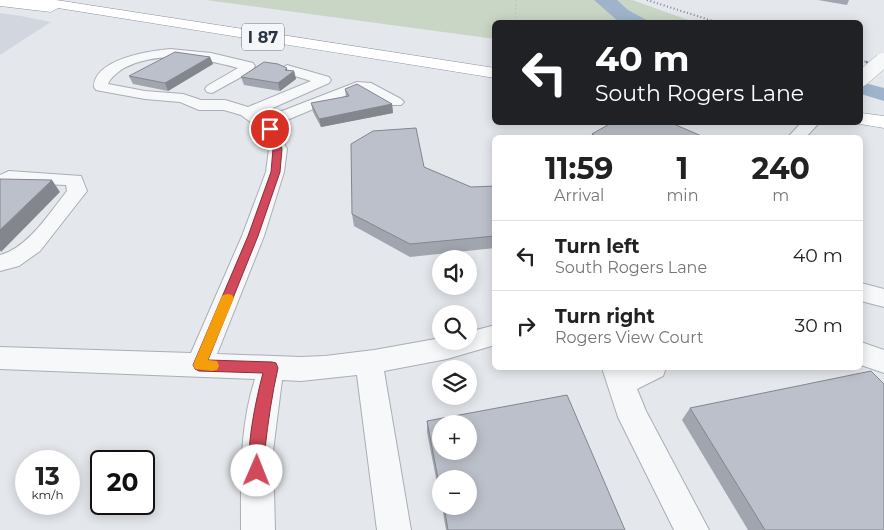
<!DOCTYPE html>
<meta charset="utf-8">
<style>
:root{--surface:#fff;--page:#f2f2f2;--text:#222;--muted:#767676;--line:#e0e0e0}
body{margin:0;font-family:Montserrat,sans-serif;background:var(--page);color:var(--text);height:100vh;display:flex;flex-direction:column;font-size:19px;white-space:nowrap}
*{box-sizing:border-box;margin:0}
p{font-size:16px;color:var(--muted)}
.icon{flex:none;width:28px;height:28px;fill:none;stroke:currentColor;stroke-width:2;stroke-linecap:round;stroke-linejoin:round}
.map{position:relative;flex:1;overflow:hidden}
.panel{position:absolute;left:492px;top:135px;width:371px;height:235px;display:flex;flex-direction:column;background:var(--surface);border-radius:8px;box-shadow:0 2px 12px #0003}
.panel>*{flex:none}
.top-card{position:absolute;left:492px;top:20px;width:371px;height:105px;border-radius:8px;box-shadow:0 2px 12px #0003;background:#202124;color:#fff;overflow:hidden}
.buttons{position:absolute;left:432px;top:250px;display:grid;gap:10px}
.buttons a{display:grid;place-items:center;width:45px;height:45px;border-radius:50%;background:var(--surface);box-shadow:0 2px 12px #0003;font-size:25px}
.speed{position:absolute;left:15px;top:450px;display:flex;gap:10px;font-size:25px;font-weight:700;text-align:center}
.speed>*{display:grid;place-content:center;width:65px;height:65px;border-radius:50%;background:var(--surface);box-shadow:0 2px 12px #0003;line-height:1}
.speed small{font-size:12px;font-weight:400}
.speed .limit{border:2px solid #111;border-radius:8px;background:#fff;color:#111}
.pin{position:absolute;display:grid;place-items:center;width:42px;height:42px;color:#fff;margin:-21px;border:2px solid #fff;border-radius:50%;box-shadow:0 1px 5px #0007}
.me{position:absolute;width:55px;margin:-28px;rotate:1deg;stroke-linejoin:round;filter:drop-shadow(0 0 4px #0008)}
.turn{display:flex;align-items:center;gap:18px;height:105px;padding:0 20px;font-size:22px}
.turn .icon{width:65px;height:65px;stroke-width:2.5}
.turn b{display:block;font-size:35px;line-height:42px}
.eta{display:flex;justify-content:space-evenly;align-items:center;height:85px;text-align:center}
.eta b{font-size:30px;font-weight:700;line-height:35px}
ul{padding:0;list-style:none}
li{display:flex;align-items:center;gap:15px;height:70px;padding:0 20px;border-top:1px solid var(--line)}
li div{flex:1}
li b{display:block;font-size:19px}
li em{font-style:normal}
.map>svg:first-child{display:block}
.built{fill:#d2d6de}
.green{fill:#c9d6c5}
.water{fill:#9fb4cc}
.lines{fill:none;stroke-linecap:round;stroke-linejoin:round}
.minor-casing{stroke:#a9aeb7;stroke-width:2}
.highway-casing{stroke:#8b94a3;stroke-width:1}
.path{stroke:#c2c5cb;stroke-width:1;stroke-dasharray:2 2;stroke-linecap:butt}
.minor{fill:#f7f8fa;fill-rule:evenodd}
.highway{fill:#fff;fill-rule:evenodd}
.rail-far1{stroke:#7d8696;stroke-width:2;stroke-dasharray:1 2.5;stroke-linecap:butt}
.rail{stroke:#7d8696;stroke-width:2.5;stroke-dasharray:2 3;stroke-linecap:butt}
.minor-bridge-far1-casing{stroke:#a9aeb7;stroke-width:13;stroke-linecap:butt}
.minor-bridge-casing{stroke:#a9aeb7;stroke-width:16;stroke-linecap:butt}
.minor-bridge-far1{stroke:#f7f8fa;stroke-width:12}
.minor-bridge{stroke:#f7f8fa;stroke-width:15}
.wall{fill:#a1a5ae}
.shaded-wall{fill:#83868d}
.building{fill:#bbc0ca;stroke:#83868d;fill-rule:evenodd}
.route{fill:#d1495b;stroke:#882f3b}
.slow{fill:#f59e0b}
.labels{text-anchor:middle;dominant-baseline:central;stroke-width:4;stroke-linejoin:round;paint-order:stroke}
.shield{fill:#f4f6f9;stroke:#676e7b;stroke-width:1}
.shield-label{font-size:16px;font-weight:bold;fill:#2b3445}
</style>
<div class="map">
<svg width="884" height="530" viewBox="0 0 884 530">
<rect width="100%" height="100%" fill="#e4e7ec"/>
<!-- built -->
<polygon class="built" points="0,13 21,16 51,22 0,55"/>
<!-- green -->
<polygon class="green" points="206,0 632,0 694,22 495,22 495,39"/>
<!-- water -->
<g class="water">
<polygon points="594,0 617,0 628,10 650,22 619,22"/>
<polygon points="861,82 884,88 884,101 861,94"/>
</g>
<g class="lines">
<defs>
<g id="minor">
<path d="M170,49L211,53L253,63L255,66L252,71L212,93L207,92L205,89L207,86L238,68C201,58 159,50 124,68C118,72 110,78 108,84L145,91L183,94L201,100H225L248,107L311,81L282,72L280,69L287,65L329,77L331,80L329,83L259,114L264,118L357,82L371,83L401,99L404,102L401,105H391L363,90H359L275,125L287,149L284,172L264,236L217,354L301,357L325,356L374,350L441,338V341H469V332L495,325V345L447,359L384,371L411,530H377L357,375L301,381L282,380L273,451L275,530H241C241,480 239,428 255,379L0,369V347L191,353L242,236L266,172L269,149L263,131L241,115L224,110H199L180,102L145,99L101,91L96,90L94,87C94,59 149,51 170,49Z"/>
<polygon points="802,122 820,122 805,138 787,138"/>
<path d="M9,171L81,176L87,191L40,251L19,266L0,271V255C27,249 51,211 67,191L66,185L13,183L0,189V175Z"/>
<polygon points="861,283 884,289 884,307 861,301"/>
<polygon points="861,342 884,350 884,373 861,365"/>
<polygon points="602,368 666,368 663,376 637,389 646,411 709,530 674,530 618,417"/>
</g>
<g id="highway">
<polygon points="0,0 56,0 495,68 495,78 58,8 51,12 0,6"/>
<polygon points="861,113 884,116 884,128 854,123 861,122"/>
</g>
</defs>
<!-- minor casing -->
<use href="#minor" class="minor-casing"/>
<!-- highway casing -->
<use href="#highway" class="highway-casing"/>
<!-- path -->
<polyline class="path" points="515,22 516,0"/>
<!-- minor -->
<use href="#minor" class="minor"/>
<!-- highway -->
<use href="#highway" class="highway"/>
<!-- rail-far1 -->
<g class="rail-far1">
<polyline points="647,0 716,22"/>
<polyline points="861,61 867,62"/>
</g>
<!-- rail -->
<polyline class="rail" points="861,61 884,66"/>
<defs>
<polyline id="minor-bridge-far1" points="880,62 884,59"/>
<polyline id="minor-bridge" points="861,79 882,61"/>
</defs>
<!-- minor-bridge-far1 casing -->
<use href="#minor-bridge-far1" class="minor-bridge-far1-casing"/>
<!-- minor-bridge casing -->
<use href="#minor-bridge" class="minor-bridge-casing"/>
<!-- minor-bridge-far1 -->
<use href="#minor-bridge-far1" class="minor-bridge-far1"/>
<!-- minor-bridge -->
<use href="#minor-bridge" class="minor-bridge"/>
</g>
<!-- wall -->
<g class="wall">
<polygon points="818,0 849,0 847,5"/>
<polygon points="210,57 213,64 168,91 133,84 129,76"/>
<polygon points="287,70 294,71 296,79 280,91 244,85 241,77"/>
<polygon points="345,89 392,104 393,113 321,127 313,112 311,103 346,97"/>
<polygon points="592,134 706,138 591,138"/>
<polygon points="424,167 471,187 495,186 495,248 410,257 354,226 352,214"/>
<polygon points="690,408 884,530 748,530 682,420"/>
<polygon points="427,421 625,530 446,530 442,506 469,506 441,479 441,504 427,432"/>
</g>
<!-- shaded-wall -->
<g class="shaded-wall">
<polygon points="210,57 213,64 168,91 165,83"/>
<polygon points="287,68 288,76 294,71 296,79 280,91 278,83 285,70"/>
<polygon points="392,104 393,113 321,127 319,119"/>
<polygon points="52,180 60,192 1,252 0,250 0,230"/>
</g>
<!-- building -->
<g class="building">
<polygon points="175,52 210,57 165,83 129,76"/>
<polygon points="264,62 278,64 287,68 285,70 294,71 278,83 241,77"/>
<polygon points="357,84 392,104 319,119 311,103 349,96 345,89"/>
<polygon points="613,122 669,122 706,138 599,138 592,134"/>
<polygon points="416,128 424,167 471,187 495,186 495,236 410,244 352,214 351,144 373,131"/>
<polygon points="0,179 52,180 0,230"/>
<polygon points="871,371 884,384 884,530 765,530 690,408"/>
<path d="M567,395L625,530H448L444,506H469V479H441V494L427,421ZM441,424H469V451H441Z"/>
</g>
<!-- route -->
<path class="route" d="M270,127L274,129L282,149L280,172L258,236L208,360L272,362L276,363L278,368C272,394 268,422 265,449C264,459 267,468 263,477L257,479L252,477C243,457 257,395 263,373L199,371L195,369L193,365L248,236L271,172L273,149L266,129Z"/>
<!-- slow -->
<polygon class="slow" points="228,294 232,295 234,298 208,360 217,361 219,366 217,370 212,371 195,369 193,365 221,298 223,295"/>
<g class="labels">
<!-- shield labels -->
<rect class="shield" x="242" y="23.5" width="42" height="27" rx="4"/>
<g class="shield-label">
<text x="263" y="37">I 87</text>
</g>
</g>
</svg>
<div class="buttons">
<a><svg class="icon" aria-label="sound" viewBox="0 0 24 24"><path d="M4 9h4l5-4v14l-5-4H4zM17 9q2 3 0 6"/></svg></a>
<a><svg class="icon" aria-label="search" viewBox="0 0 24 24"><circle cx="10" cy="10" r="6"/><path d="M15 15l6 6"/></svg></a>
<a><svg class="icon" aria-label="layers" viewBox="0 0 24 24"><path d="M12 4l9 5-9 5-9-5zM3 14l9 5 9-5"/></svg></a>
<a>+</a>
<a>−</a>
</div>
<div class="speed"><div>13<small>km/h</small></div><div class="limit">20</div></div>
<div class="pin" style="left:270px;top:129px;background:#d93025"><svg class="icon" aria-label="arrive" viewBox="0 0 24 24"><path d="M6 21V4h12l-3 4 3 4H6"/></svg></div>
<svg class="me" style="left:257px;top:471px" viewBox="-20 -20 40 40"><circle r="19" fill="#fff"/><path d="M0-13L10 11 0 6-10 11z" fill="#d1495b"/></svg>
<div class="top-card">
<div class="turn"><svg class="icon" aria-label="left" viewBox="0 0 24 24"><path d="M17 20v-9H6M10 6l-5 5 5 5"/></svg><div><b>40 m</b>South Rogers Lane</div></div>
</div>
<section class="panel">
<div class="eta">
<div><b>11:59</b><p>Arrival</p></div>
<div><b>1</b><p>min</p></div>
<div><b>240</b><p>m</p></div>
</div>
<ul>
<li><svg class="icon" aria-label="left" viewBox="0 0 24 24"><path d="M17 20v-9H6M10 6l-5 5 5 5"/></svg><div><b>Turn left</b><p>South Rogers Lane</p></div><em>40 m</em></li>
<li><svg class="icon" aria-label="right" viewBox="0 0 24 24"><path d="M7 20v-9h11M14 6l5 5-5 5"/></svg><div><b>Turn right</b><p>Rogers View Court</p></div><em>30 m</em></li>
</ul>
</section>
</div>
